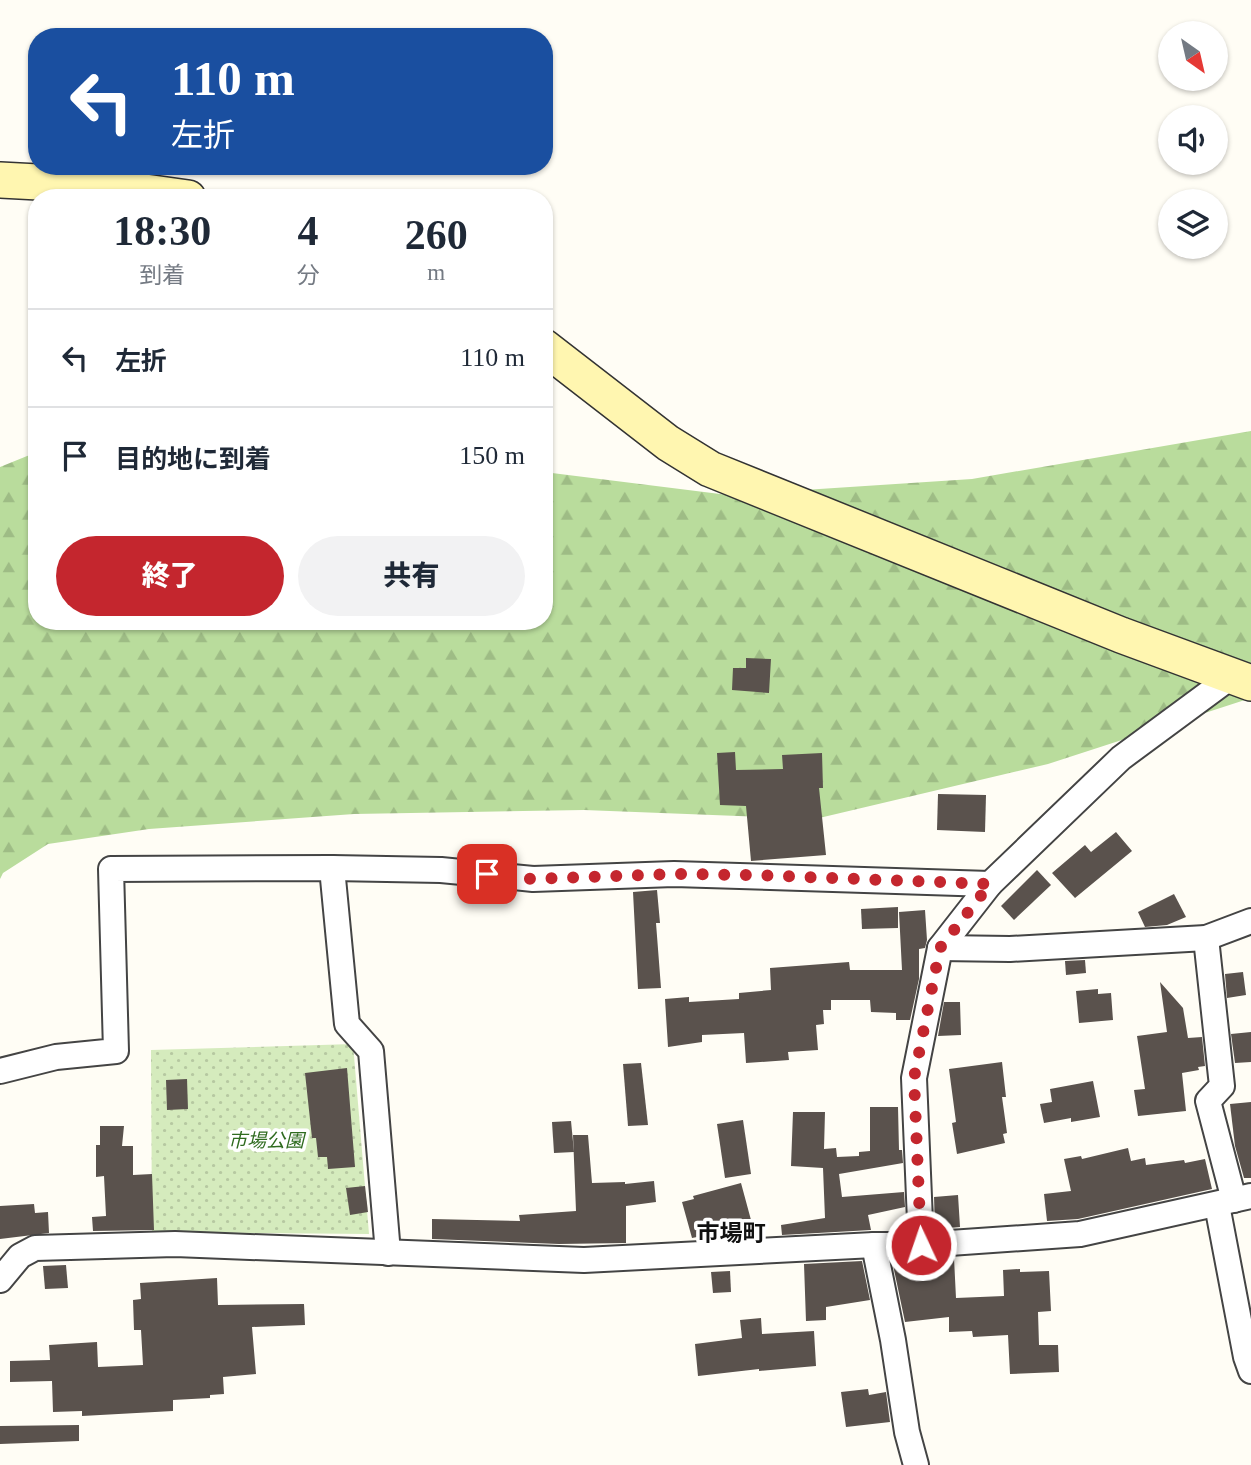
<!DOCTYPE html>
<html lang="ja">
<meta charset="utf-8">
<style>
:root{--surface:#fff;--page:#f2f2f3;--text:#1f2937;--muted:#747a83;--line:#e0e1e3;--accent:#c4262e}
body{margin:0;font-family:"Times New Roman","Noto Sans JP",serif;background:var(--page);color:var(--text);height:100vh;display:flex;flex-direction:column;font-size:26px;white-space:nowrap}
*{box-sizing:border-box;margin:0}
p{font-size:23px;color:var(--muted)}
.icon{flex:none;width:38px;height:38px;fill:none;stroke:currentColor;stroke-width:2;stroke-linecap:round;stroke-linejoin:round}
.map{position:relative;flex:1;overflow:hidden}
.sheet{position:absolute;left:28px;top:189px;width:525px;height:441px;display:flex;flex-direction:column;background:var(--surface);border-radius:28px;box-shadow:0 2px 5px #0004}
.sheet>*{flex:none}
.guide{position:absolute;left:28px;top:28px;width:525px;height:147px;border-radius:28px;box-shadow:0 2px 5px #0004;background:#1a4fa0;color:#fff;overflow:hidden}
.needle{width:46px;rotate:146deg}
.controls{position:absolute;left:1158px;top:21px;display:grid;gap:14px}
.controls a{display:grid;place-items:center;width:70px;height:70px;border-radius:50%;background:var(--surface);box-shadow:0 2px 5px #0004;font-size:35px}
.pin{position:absolute;display:grid;place-items:center;width:60px;height:60px;color:#fff;margin:-30px;border-radius:14px;box-shadow:0 4px 10px #0006}
.me{position:absolute;width:77px;margin:-38px;rotate:357deg;stroke-linejoin:round;filter:drop-shadow(0 0 5px #0008)}
.turn{display:flex;align-items:center;gap:24px;height:147px;padding:0 28px;font-size:32px}
.turn .icon{width:91px;height:91px;stroke-width:2.5}
.turn b{display:block;font-size:49px;line-height:60px}
.eta{display:flex;justify-content:space-evenly;align-items:center;height:119px;text-align:center}
.eta b{font-size:42px;font-weight:800;line-height:49px}
.primary-button{display:flex;gap:14px;margin-top:auto;padding:14px 28px}
.primary-button a{flex:1;height:80px;border-radius:42px;background:var(--accent);color:#fff;font-size:28px;font-weight:800;line-height:80px;text-align:center}
.primary-button a+a{background:var(--page);color:var(--text)}
ul{padding:0;list-style:none}
li{display:flex;align-items:center;gap:21px;height:98px;padding:0 28px;border-top:2px solid var(--line)}
li div{flex:1}
li b{display:block;font-size:26px}
li em{font-style:normal}
.map>svg:first-child{display:block}
.forest{fill:url(#forest-firs)}
.park{fill:url(#park-dots)}
.building{fill:#5a524d}
.lines{fill:none;stroke-linecap:round;stroke-linejoin:round}
.street-casing{stroke:#444;stroke-width:28}
.secondary-casing{stroke:#333;stroke-width:38}
.street{stroke:#fff;stroke-width:24}
.secondary{stroke:#fff6b0;stroke-width:35}
.route{stroke:#c4262e;stroke-width:12;stroke-dasharray:0 21.6}
.labels{text-anchor:middle;dominant-baseline:central;stroke-width:7;stroke-linejoin:round;paint-order:stroke}
.park-label{font-size:19px;font-style:italic;fill:#2f6b1f;stroke:#fff}
.quarter-label{font-size:23px;font-weight:bold;fill:#111;stroke:#fff}
</style>
<div class="map">
<svg width="1251" height="1465" viewBox="0 0 1251 1465">
<defs>
<pattern id="forest-firs" width="22" height="20" patternUnits="userSpaceOnUse" patternTransform="scale(1.75)"><rect width="22" height="20" fill="#b9dc9c"/><path d="M5 1l3.5 6h-7zM16 11l3.5 6h-7z" fill="#9ebc85"/></pattern>
<pattern id="park-dots" width="8" height="8" patternUnits="userSpaceOnUse" patternTransform="scale(1.75)"><rect width="8" height="8" fill="#d5ebbd"/><path d="M2 2h.1M6 6h.1" fill="none" stroke="#b6c8a1" stroke-width="1.8" stroke-linecap="round"/></pattern>
</defs>
<rect width="100%" height="100%" fill="#fffdf5"/>
<!-- forest -->
<polygon class="forest" points="1251,431 1251,698 1048,764 815,819 584,810 354,814 149,829 48,844 3,873 0,879 0,467 37,452 37,621 544,621 544,472 728,495 972,479"/>
<!-- park -->
<polygon class="park" points="353,1044 369,1234 152,1232 151,1050"/>
<!-- building -->
<g class="building">
<polygon points="746,658 771,659 769,693 732,690 733,668 746,668"/>
<polygon points="735,752 736,770 783,769 782,755 822,753 823,788 819,788 826,855 751,861 746,806 720,805 717,753"/>
<polygon points="938,794 986,795 985,832 937,830"/>
<polygon points="1116,832 1132,851 1075,898 1052,873 1085,845 1091,852"/>
<polygon points="1037,870 1051,885 1014,920 1001,906"/>
<polygon points="657,890 660,923 656,923 661,988 638,989 633,892"/>
<polygon points="1174,894 1186,917 1167,925 1145,927 1138,912"/>
<polygon points="898,907 898,928 862,929 861,909"/>
<polygon points="925,910 927,940 925,948 919,949 919,979 910,1020 896,1020 896,1013 871,1012 870,1000 831,1000 831,1010 823,1010 824,1024 816,1025 818,1050 788,1052 789,1060 746,1063 744,1033 702,1035 702,1042 668,1047 665,999 689,997 689,1002 739,999 739,993 771,990 770,968 849,962 850,970 902,970 899,912"/>
<polygon points="1085,960 1086,973 1066,975 1065,961"/>
<polygon points="1243,972 1246,995 1227,998 1225,974"/>
<polygon points="1160,982 1183,1008 1188,1038 1202,1037 1205,1066 1198,1067 1199,1070 1182,1073 1186,1111 1138,1116 1134,1090 1145,1089 1137,1036 1167,1032"/>
<polygon points="1098,989 1098,994 1111,993 1113,1020 1079,1023 1076,991"/>
<polygon points="944,1002 960,1002 961,1035 938,1036"/>
<polygon points="1251,1032 1251,1062 1235,1063 1231,1034"/>
<polygon points="1002,1062 1006,1097 1002,1097 1007,1133 1003,1134 1005,1143 957,1154 952,1123 956,1122 949,1069"/>
<polygon points="641,1063 648,1125 628,1126 623,1064"/>
<polygon points="347,1068 355,1167 328,1169 327,1157 318,1157 316,1138 312,1138 305,1073"/>
<polygon points="187,1079 188,1109 167,1110 166,1080"/>
<polygon points="1093,1081 1100,1117 1071,1122 1071,1118 1044,1123 1040,1104 1052,1102 1050,1089"/>
<polygon points="1251,1102 1251,1178 1244,1178 1235,1146 1230,1104"/>
<polygon points="870,1107 898,1107 899,1150 902,1150 903,1163 839,1174 842,1197 904,1192 905,1207 868,1215 871,1230 782,1235 781,1225 825,1218 823,1168 791,1166 793,1112 825,1112 824,1149 836,1148 837,1157 859,1156 859,1152 870,1151"/>
<polygon points="743,1120 751,1174 725,1178 717,1124"/>
<polygon points="571,1121 574,1152 554,1153 552,1122"/>
<polygon points="100,1126 124,1126 122,1146 133,1146 133,1175 152,1174 154,1230 93,1231 92,1217 106,1216 104,1176 96,1177 96,1145 100,1145"/>
<polygon points="573,1135 588,1135 592,1183 625,1182 625,1184 654,1181 656,1202 626,1206 626,1243 559,1244 432,1239 432,1219 520,1221 519,1215 576,1211"/>
<polygon points="1128,1148 1131,1161 1145,1158 1146,1165 1184,1160 1185,1163 1205,1159 1212,1189 1078,1219 1047,1221 1044,1194 1071,1191 1064,1159 1081,1156 1082,1159"/>
<polygon points="741,1183 751,1220 725,1226 727,1231 692,1238 682,1202 694,1199 693,1196"/>
<polygon points="365,1186 368,1212 350,1215 346,1188"/>
<polygon points="958,1195 960,1227 935,1229 934,1197"/>
<polygon points="34,1204 35,1213 48,1212 49,1233 0,1239 0,1206"/>
<polygon points="954,1258 956,1298 1004,1296 1003,1270 1020,1269 1020,1272 1049,1271 1051,1311 1038,1312 1039,1345 1058,1345 1059,1372 1010,1374 1008,1335 973,1337 972,1331 949,1332 949,1317 905,1322 892,1260"/>
<polygon points="862,1261 870,1300 826,1307 826,1320 806,1321 804,1264"/>
<polygon points="66,1265 68,1288 45,1289 43,1266"/>
<polygon points="730,1271 731,1292 713,1293 711,1272"/>
<polygon points="217,1278 218,1305 304,1304 305,1325 252,1327 256,1374 223,1377 224,1394 210,1395 210,1398 173,1400 173,1411 82,1416 82,1411 53,1412 52,1381 10,1382 10,1361 50,1360 49,1345 97,1342 98,1367 143,1365 141,1330 134,1330 133,1300 141,1299 140,1283"/>
<polygon points="761,1318 762,1334 814,1331 816,1366 759,1371 759,1369 698,1376 695,1344 742,1338 740,1320"/>
<polygon points="868,1389 869,1395 886,1392 890,1422 846,1427 841,1392"/>
<polygon points="79,1425 79,1441 0,1444 0,1426"/>
</g>
<g class="lines">
<defs>
<g id="street">
<polyline points="332,868 441,870 533,879 674,874 990,884 940,948 914,1078 921,1245"/>
<polyline points="990,884 1121,758 1232,676"/>
<polyline points="1206,938 1222,1086 1208,1101 1234,1200"/>
<polyline points="940,948 1010,949 1206,938 1251,921"/>
<polyline points="0,1071 56,1057 116,1051 111,869 332,868 347,1024 371,1051 388,1253"/>
<polyline points="1217,1205 1246,1357 1251,1371"/>
<polyline points="874,1245 893,1340 907,1432 916,1465"/>
<polyline points="0,1280 20,1256 35,1248 175,1244 584,1260 874,1245 921,1245 1080,1234 1251,1196"/>
</g>
<g id="secondary">
<polyline points="0,180 95,185 188,198"/>
<polyline points="544,347 668,443 710,469 1121,635 1251,683"/>
</g>
</defs>
<!-- street casing -->
<use href="#street" class="street-casing"/>
<!-- secondary casing -->
<use href="#secondary" class="secondary-casing"/>
<!-- street -->
<use href="#street" class="street"/>
<!-- secondary -->
<use href="#secondary" class="secondary"/>
</g>
<g class="lines">
<!-- route -->
<polyline class="route" points="487,874 533,879 674,874 753,875 990,884 940,948 914,1078 921,1245"/>
</g>
<g class="labels">
<!-- park labels -->
<g class="park-label">
<text x="266" y="1140">市場公園</text>
</g>
<!-- quarter labels -->
<g class="quarter-label">
<text x="731" y="1233">市場町</text>
</g>
</g>
</svg>
<div class="controls">
<a><svg class="needle" viewBox="-14 -14 28 28"><path d="M0-13l5 13h-10z" fill="#e53935"/><path d="M0 13l5-13h-10z" fill="#747a83"/></svg></a>
<a><svg class="icon" aria-label="sound" viewBox="0 0 24 24"><path d="M4 9h4l5-4v14l-5-4H4zM17 9q2 3 0 6"/></svg></a>
<a><svg class="icon" aria-label="layers" viewBox="0 0 24 24"><path d="M12 4l9 5-9 5-9-5zM3 14l9 5 9-5"/></svg></a>
</div>
<div class="pin" style="left:487px;top:874px;background:#d93025"><svg class="icon" aria-label="arrive" viewBox="0 0 24 24"><path d="M6 21V4h12l-3 4 3 4H6"/></svg></div>
<svg class="me" style="left:921px;top:1245px" viewBox="-20 -20 40 40"><circle r="17" fill="#c4262e" stroke="#fff" stroke-width="3"/><path d="M0-11L8 9 0 5-8 9z" fill="#fff"/></svg>
<div class="guide">
<div class="turn"><svg class="icon" aria-label="left" viewBox="0 0 24 24"><path d="M17 20v-9H6M10 6l-5 5 5 5"/></svg><div><b>110 m</b>左折</div></div>
</div>
<section class="sheet">
<div class="eta">
<div><b>18:30</b><p>到着</p></div>
<div><b>4</b><p>分</p></div>
<div><b>260</b><p>m</p></div>
</div>
<ul>
<li><svg class="icon" aria-label="left" viewBox="0 0 24 24"><path d="M17 20v-9H6M10 6l-5 5 5 5"/></svg><div><b>左折</b></div><em>110 m</em></li>
<li><svg class="icon" aria-label="arrive" viewBox="0 0 24 24"><path d="M6 21V4h12l-3 4 3 4H6"/></svg><div><b>目的地に到着</b></div><em>150 m</em></li>
</ul>
<div class="primary-button"><a>終了</a><a>共有</a></div>
</section>
</div>
